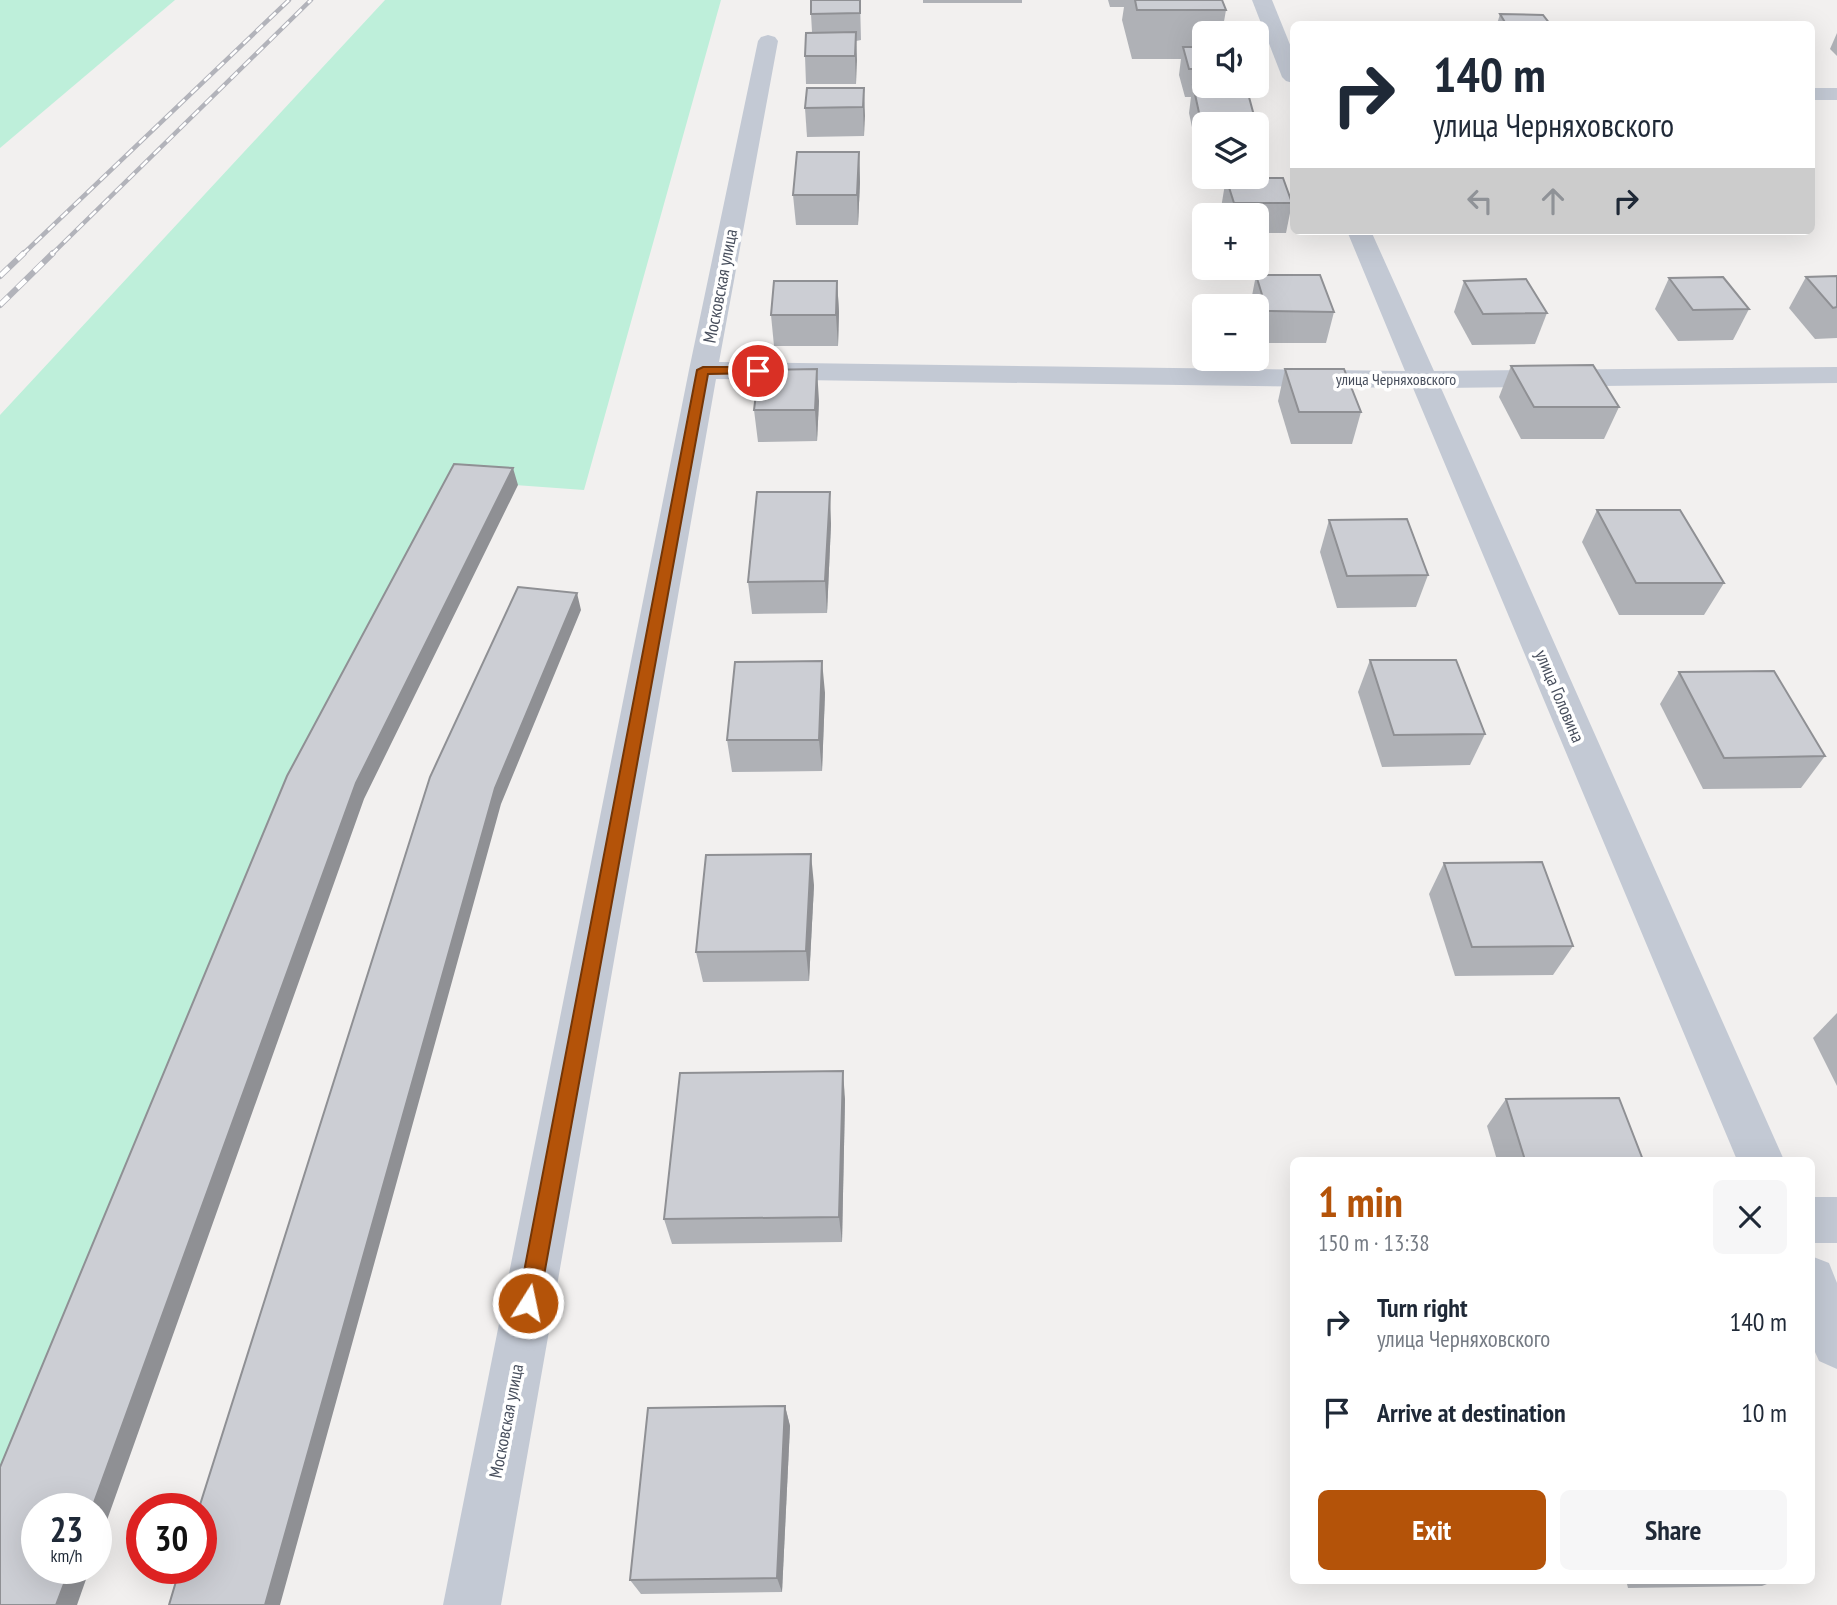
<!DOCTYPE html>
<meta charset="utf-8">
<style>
:root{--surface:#fff;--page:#f6f6f7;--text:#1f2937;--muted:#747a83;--accent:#b45309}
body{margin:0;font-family:"PT Sans Narrow",sans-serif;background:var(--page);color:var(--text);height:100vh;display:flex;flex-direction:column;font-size:26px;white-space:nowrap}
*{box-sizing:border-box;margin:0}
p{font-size:23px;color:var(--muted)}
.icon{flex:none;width:38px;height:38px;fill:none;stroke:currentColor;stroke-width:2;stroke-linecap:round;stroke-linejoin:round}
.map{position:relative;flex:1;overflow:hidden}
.side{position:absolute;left:1290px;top:1157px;width:525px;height:427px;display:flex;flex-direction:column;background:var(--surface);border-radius:10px;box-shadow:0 7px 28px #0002}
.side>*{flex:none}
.top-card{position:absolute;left:1290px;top:21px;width:525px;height:214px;border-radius:10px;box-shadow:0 7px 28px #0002;background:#fff;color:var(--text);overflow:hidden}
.buttons{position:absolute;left:1192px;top:21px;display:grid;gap:14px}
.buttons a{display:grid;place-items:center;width:77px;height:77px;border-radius:10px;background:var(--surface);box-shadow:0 7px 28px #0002;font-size:35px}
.speed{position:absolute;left:21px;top:1493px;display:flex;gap:14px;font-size:35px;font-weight:700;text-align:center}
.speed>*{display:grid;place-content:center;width:91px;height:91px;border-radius:50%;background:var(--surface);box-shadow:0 7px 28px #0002;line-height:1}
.speed small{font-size:18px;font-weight:400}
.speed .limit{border:10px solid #d22;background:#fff;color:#111}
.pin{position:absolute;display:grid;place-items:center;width:60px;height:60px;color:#fff;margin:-30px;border:4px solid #fff;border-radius:50%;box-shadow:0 2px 7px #0007}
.me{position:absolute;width:77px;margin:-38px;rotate:10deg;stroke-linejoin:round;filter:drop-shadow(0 0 5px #0008)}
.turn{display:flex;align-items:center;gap:24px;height:147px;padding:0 28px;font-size:32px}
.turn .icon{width:91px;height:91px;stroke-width:2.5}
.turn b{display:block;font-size:49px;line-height:60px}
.lanes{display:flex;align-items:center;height:66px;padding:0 28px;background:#0003;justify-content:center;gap:35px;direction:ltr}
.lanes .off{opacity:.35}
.round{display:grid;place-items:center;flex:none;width:74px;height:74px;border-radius:10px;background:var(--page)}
.headline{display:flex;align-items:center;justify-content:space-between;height:119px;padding:0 28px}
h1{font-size:42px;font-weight:800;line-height:52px;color:var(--accent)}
.action{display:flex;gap:14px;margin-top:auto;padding:14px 28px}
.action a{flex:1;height:80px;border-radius:10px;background:var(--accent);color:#fff;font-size:28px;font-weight:800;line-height:80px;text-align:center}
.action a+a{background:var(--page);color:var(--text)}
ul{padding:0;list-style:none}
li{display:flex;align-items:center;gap:21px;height:91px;padding:0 28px}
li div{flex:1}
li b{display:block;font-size:26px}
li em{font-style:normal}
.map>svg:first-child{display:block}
.green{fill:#beefda}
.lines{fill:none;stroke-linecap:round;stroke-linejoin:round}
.street{fill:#c3c9d4;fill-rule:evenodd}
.rail-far1-casing{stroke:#b2b3ba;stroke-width:4.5}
.rail-casing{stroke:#b2b3ba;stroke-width:6}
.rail-far1{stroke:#fff;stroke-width:2.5;stroke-dasharray:9;stroke-linecap:butt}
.rail{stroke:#fff;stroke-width:4.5;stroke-dasharray:12;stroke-linecap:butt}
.wall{fill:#afb1b6}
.shaded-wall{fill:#8f9094}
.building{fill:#ccced4;stroke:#8f9094;stroke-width:2}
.route{fill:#b45309;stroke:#753606;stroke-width:2}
.labels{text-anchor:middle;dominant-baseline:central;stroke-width:7;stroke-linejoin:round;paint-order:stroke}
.far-street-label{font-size:16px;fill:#484f5d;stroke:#fff}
.street-label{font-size:18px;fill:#484f5d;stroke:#fff}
</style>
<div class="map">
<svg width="1837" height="1605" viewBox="0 0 1837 1605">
<rect width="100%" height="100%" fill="#f2f0ef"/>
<!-- green -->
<g class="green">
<polygon points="0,0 175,0 0,148"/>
<polygon points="385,0 721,0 584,490 459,481 0,1521 0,415"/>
</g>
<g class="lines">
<!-- street -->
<g class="street">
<polygon points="1252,0 1272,0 1293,52 1293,83 1286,81 1282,77"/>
<polygon points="768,35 775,37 778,41 719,362 1405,371 1347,231 1371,231 1434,371 1837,367 1837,383 1441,388 1784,1160 1737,1160 1413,388 716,379 501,1605 443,1605 689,370 758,41 761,37"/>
<rect x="1811" y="88" width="26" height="12"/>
<rect x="1811" y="1197" width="26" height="46"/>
<polygon points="1811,1256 1829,1263 1837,1283 1837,1369 1819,1361 1811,1343"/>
</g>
<defs>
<g id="rail-far1">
<polyline points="22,255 289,0"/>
<polyline points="51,255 311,0"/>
</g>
<g id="rail">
<polyline points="0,276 24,253"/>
<polyline points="0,305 53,253"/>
</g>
</defs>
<!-- rail-far1 casing -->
<use href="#rail-far1" class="rail-far1-casing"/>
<!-- rail casing -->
<use href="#rail" class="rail-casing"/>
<!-- rail-far1 -->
<use href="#rail-far1" class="rail-far1"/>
<!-- rail -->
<use href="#rail" class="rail"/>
</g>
<!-- wall -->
<g class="wall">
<polygon points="860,0 861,40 856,41 856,84 806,84 805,56 812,32 811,14"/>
<rect x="923" y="0" width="99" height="3"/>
<polygon points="1108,0 1222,0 1226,10 1222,33 1204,33 1204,86 1256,123 1256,124 1204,124 1204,151 1197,151 1189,113 1191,97 1185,97 1179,75 1181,59 1132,59 1122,20 1124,7 1110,7"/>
<polygon points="1500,14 1550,24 1497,24"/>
<polygon points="1837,33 1837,56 1830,49"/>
<polygon points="864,88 864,136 807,137 805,108"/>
<polygon points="859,152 860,182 858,225 796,225 793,195"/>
<polygon points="1226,178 1292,203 1286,233 1256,233 1256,215 1223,215 1221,208"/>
<polygon points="1256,275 1334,312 1326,343 1261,343 1256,328 1256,306 1250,306"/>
<polygon points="1837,276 1837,338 1815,339 1789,308 1806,277"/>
<polygon points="1669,278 1749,309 1733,340 1678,341 1655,309"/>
<polygon points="837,281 839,312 838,346 774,346 771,315"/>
<polygon points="1464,281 1547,313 1535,344 1472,345 1454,312"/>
<polygon points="1511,366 1619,407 1604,439 1521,439 1499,397"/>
<polygon points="1285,369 1361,412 1352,444 1291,444 1278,401"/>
<polygon points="819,401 817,441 758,442 754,410"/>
<polygon points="1597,510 1724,583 1704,615 1619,615 1582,542"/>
<polygon points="1329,520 1428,575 1416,607 1337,608 1320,552"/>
<polygon points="831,524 827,613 752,614 748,582"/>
<polygon points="1370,660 1485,734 1470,765 1382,767 1358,692"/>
<polygon points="1679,672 1825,756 1801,788 1703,789 1660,704"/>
<polygon points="825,693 822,771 732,772 727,740"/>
<polygon points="1444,863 1573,946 1553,975 1455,976 1429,894"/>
<polygon points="814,885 809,981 703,982 696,952"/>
<polygon points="1837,1013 1837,1086 1813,1038"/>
<polygon points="845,1099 842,1242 672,1244 664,1219"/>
<polygon points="1506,1099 1643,1160 1497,1160 1487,1126"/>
<polygon points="785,1406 790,1426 782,1592 641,1594 630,1580"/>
<polygon points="1626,1580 1777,1580 1762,1586 1628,1588"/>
</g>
<!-- shaded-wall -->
<g class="shaded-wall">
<polygon points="856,32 857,60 856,84 855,56"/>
<polygon points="864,88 865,116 864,136 863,107"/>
<polygon points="859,152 860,182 858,225 857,195"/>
<polygon points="837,281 839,312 838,346 836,315"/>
<polygon points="817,369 819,401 817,441 815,410"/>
<polygon points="513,468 518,485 364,799 96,1551 96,1508 92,1508 356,783"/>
<polygon points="830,492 831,524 827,613 825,581"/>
<polygon points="577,593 581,610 501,804 280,1605 265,1605 495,788"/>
<polygon points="822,661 825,693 822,771 819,740"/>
<polygon points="811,854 814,885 809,981 806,951"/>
<polygon points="843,1071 845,1099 842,1242 839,1217"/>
<polygon points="785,1406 790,1426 782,1592 777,1578"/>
<polygon points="70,1568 90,1568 77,1605 56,1605"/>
</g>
<!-- building -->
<g class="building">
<polygon points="811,0 860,0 860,13 811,14"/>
<polygon points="1135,0 1222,0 1226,10 1137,10"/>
<polygon points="1500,14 1543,15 1550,24 1506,24"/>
<polygon points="1596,22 1646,22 1649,24 1598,24"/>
<polygon points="856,32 855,56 805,56 806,33"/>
<polygon points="1183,47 1204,47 1204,69 1189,69"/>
<polygon points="1193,85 1204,85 1204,86 1246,86 1256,123 1201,122"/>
<polygon points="807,88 864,88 863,107 805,108"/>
<polygon points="797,152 859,152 857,195 793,195"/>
<polygon points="1226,178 1283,178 1292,203 1234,203"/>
<polygon points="1256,275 1320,275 1334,312 1267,311"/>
<polygon points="1837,276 1837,307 1833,308 1806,277"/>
<polygon points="1723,277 1749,309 1693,310 1669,278"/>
<polygon points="1526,279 1547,313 1483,314 1464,281"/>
<polygon points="774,281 837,281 836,315 771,315"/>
<polygon points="1593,365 1619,407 1534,407 1511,366"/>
<polygon points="817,369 815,410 754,410 759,370"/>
<polygon points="1285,369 1344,369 1361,412 1299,412"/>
<polygon points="454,464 513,468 356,783 92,1508 37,1508 37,1568 70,1568 56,1605 0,1605 0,1467 287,776"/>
<polygon points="757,492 830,492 825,581 748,582"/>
<polygon points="1597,510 1680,510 1724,583 1636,583"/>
<polygon points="1407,519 1428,575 1347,576 1329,520"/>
<polygon points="518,587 577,593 495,788 265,1605 169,1605 180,1568 201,1568 201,1508 199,1508 430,777"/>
<polygon points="1370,660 1456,660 1485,734 1394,735"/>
<polygon points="822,661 819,740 727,740 735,662"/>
<polygon points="1774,671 1825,756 1724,758 1679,672"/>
<polygon points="811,854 806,951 696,952 706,855"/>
<polygon points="1542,862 1573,946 1472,947 1444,863"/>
<polygon points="843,1071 839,1217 664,1219 680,1073"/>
<polygon points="1619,1098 1643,1160 1525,1160 1506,1099"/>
<polygon points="785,1406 777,1578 630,1580 648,1408"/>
</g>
<!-- route -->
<polygon class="route" points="758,367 764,371 763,373 708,374 539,1303 536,1311 528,1314 521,1311 518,1303 697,370 703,367"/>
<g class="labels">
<!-- far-street labels -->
<g class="far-street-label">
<text x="1396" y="379">улица Черняховского</text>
</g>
<!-- street labels -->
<g class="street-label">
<text transform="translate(720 286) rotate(-79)">Московская улица</text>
<text transform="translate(1560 696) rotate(67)">улица Головина</text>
<text transform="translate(506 1421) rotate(-79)">Московская улица</text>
</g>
</g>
</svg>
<div class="buttons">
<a><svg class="icon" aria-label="sound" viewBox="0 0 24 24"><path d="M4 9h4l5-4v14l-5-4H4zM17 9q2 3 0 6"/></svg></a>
<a><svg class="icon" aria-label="layers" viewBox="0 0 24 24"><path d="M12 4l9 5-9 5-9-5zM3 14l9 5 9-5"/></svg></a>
<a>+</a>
<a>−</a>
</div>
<div class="speed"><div>23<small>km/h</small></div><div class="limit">30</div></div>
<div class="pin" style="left:758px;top:371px;background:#d93025"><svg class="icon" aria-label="arrive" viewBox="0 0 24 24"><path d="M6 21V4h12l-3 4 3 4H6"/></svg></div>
<svg class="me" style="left:528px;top:1303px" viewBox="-20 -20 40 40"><circle r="17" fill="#b45309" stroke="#fff" stroke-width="3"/><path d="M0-11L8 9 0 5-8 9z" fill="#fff"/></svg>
<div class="top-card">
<div class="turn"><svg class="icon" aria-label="right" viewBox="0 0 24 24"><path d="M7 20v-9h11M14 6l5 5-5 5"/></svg><div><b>140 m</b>улица Черняховского</div></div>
<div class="lanes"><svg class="icon off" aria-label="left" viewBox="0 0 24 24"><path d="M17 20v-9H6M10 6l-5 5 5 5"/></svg><svg class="icon off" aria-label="ahead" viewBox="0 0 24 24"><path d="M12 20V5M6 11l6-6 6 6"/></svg><svg class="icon" aria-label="right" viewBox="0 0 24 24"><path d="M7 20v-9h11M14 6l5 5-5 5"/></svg></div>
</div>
<section class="side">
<div class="headline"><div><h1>1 min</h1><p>150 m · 13:38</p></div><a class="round"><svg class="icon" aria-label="close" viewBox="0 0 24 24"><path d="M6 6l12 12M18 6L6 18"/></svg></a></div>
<ul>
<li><svg class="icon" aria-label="right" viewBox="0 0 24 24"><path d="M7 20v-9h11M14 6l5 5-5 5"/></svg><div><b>Turn right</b><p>улица Черняховского</p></div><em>140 m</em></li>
<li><svg class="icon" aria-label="arrive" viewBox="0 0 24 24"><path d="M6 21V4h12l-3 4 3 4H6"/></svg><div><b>Arrive at destination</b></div><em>10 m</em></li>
</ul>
<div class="action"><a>Exit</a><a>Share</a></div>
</section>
</div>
